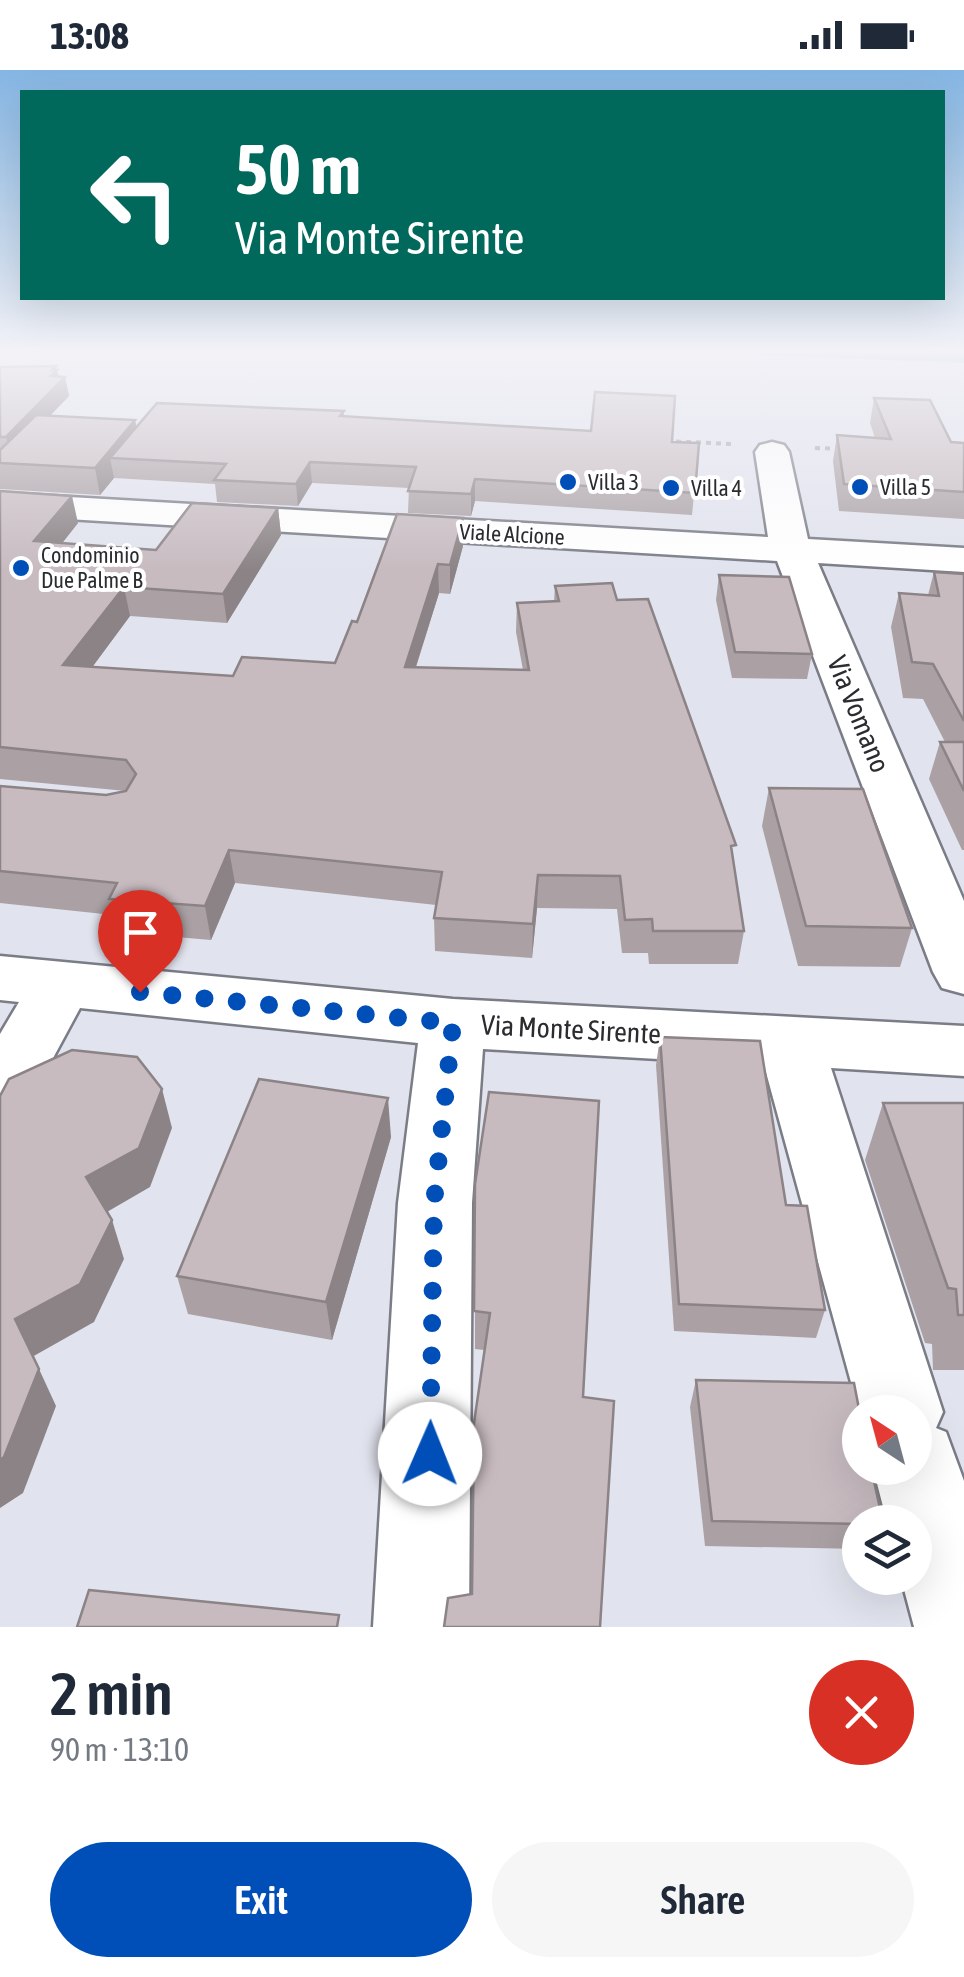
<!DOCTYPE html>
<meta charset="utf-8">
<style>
:root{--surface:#fff;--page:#f6f6f7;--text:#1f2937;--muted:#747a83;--accent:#004fb8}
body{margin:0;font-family:"Asap Condensed",sans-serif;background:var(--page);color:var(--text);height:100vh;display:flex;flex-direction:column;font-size:38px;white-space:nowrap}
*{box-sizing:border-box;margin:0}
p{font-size:32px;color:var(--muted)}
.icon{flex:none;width:55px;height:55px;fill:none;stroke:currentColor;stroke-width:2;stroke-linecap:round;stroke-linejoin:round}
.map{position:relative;height:1557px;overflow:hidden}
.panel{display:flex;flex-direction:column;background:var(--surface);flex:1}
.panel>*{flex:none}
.banner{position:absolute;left:20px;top:20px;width:925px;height:210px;border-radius:0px;box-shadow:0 10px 40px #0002;background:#00695c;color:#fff;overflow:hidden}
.needle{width:65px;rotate:324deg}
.fabs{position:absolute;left:842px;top:1325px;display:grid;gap:20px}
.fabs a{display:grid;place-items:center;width:90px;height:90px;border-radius:50%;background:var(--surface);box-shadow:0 10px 40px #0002;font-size:50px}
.pin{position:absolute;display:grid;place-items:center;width:85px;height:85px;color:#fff;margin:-102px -42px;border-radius:50% 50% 50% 0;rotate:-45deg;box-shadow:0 0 10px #0007}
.pin .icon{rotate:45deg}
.me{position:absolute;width:110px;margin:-55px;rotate:1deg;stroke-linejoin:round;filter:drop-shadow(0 0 8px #0008)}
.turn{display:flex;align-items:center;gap:35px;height:210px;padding:0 50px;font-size:45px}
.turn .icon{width:130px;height:130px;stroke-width:2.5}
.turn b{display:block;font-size:70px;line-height:85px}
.round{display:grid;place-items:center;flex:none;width:105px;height:105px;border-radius:52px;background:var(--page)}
.headline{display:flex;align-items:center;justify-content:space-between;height:170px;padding:0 50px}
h1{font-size:60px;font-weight:600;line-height:75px}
.button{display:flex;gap:20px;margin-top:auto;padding:20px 50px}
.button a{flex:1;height:115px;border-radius:60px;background:var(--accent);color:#fff;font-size:40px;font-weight:600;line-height:115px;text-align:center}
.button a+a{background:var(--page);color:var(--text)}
.status{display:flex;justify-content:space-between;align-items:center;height:70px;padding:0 50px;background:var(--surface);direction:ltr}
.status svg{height:28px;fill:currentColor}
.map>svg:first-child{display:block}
.water{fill:#91b9de}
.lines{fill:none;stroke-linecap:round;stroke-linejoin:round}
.minor-casing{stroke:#7a7c86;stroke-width:5}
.path{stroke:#a1a3ac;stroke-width:4;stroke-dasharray:5 5;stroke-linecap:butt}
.minor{fill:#fff;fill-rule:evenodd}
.wall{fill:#aba1a5}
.shaded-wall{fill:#8b8386}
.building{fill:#c7bbc0;stroke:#8b8386;stroke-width:2.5}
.route{stroke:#004fb8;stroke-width:18;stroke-dasharray:0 32.4}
.poi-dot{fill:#004fb8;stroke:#fff;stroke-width:4}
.labels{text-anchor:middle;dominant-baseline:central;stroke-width:8;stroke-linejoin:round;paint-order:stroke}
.far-poi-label{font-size:22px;fill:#2b2c30;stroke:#fff;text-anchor:start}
.far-street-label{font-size:22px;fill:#2b2c30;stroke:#fff}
.street-label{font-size:28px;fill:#2b2c30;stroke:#fff}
</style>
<div class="status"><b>13:08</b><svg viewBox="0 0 49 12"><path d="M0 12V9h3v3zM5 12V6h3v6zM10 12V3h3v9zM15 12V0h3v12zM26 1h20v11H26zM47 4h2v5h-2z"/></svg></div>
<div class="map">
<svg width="964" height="1557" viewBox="0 0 964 1557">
<rect width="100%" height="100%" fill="#e1e3ee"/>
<!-- water -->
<polygon class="water" points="709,283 964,283 964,293"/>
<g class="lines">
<defs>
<g id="minor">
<polygon points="772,372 784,375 789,382 808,469 964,478 964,502 818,493 964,831 964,924 942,918 933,902 777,491 0,445 0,423 768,467 755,382 760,375"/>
<polygon points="0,886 453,929 964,956 964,1006 831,998 943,1342 936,1358 946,1362 964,1411 964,1557 914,1557 901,1508 915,1508 915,1452 887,1452 873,1398 915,1398 915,1342 860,1345 764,995 483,979 472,1133 469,1557 373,1557 398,1133 418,973 80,938 24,1042 0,1050 0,964 19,932 0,930"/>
</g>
</defs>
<!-- minor casing -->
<use href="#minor" class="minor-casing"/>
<!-- path -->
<g class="path">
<polyline points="666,371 733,374"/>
<polyline points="815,378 843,379"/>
</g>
<!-- minor -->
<use href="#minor" class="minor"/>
</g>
<!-- wall -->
<g class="wall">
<polygon points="56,296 58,307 65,307 69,326 50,345 135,350 136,357 344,341 344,347 699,373 692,445 475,431 471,446 408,443 409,418 312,413 298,436 217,432 215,414 114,408 100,425 0,419 0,297"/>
<polygon points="874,328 951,372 964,373 964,449 839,441 833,391 837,365 875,368 870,353"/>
<polygon points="0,421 78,453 62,473 156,480 278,438 281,465 227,553 130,546 92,597 233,606 335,593 357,552 463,476 450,524 439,523 416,597 523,600 516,562 517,533 554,532 555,516 617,530 733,790 744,861 738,894 649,894 648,883 622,883 617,839 537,838 532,888 435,881 434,848 436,835 235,813 211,870 117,862 113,845 0,833 0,716 106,725 126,721 0,709"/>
<polygon points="934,502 964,504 964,780 962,780 929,709 940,672 945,672 923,629 903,628 891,557 899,523 928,525"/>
<polygon points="719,505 812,584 807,609 732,608 716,530"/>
<polygon points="769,718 912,858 900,897 798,896 762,756"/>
<polygon points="660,967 786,1135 825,1240 816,1268 674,1261 656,995"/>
<polygon points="599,1031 472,1524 484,1280 475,1279 475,1114"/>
<polygon points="883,1033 964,1033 964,1300 933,1300 932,1274 925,1273 865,1090"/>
<polygon points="391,1067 332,1270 188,1244 177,1206"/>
<polygon points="696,1310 860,1452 860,1479 705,1476 690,1337"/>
</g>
<!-- shaded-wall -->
<g class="shaded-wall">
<polygon points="56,296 60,312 65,307 69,326 11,387 6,367"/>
<polygon points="135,350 140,376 110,388 114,408 100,425 95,398"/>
<polygon points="310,392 312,413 298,436 296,414"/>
<polygon points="475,409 475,431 471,446 471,424"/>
<polygon points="72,426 78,453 41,500 34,471"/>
<polygon points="278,438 281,465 227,553 223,524"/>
<polygon points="463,448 463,476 450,524 450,495"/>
<polygon points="438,494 439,523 406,628 405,597"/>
<polygon points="124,517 130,546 71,626 63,595"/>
<polygon points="229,780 235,813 211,870 205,836"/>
<polygon points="538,805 537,838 532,888 533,854"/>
<polygon points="162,1019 172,1058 150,1117 100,1146 86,1107"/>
<polygon points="388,1028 391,1067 332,1270 326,1232"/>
<polygon points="112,1150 124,1189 94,1252 32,1287 15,1249"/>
<polygon points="39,1299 56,1336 23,1423 0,1438 0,1390"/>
</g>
<!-- building -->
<g class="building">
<polygon points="56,296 52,300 57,300 51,306 65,307 6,367 0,367 0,297"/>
<polygon points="595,322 675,326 672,372 699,373 695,423 475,409 471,424 408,421 416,397 310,392 296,414 214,410 226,394 110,388 157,333 344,341 340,346 591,361"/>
<polygon points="874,328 930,330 951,372 964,373 964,422 844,414 837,365 891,369"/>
<polygon points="36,345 135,350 95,398 0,393 0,380"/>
<polygon points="0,421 72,426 34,471 156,480 192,433 278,438 223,524 124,517 63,595 233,606 242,587 335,593 352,551 357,552 397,444 463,448 450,495 438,494 405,597 529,600 517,533 559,531 555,516 612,513 617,530 648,529 736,775 731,776 744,861 653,861 652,849 625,850 620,806 538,805 533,854 434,848 442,802 229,780 205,836 109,829 117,813 0,801 0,716 106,725 126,721 136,704 126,690 0,677"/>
<polygon points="934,502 964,504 964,651 933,594 912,592 899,523 939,526"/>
<polygon points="719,505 789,507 812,584 735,582"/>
<polygon points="940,672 964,672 964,721"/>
<polygon points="769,718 863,719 912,858 806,856"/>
<polygon points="660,967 760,971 786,1135 807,1136 825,1240 679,1234"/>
<polygon points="72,980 137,987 162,1019 139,1078 86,1107 112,1150 80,1214 15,1249 39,1299 4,1387 0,1390 0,1026 9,1009"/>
<polygon points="259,1009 388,1028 326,1232 177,1206"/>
<polygon points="489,1022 599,1031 583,1327 614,1331 600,1557 444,1557 448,1528 472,1524 474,1353 490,1243 474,1241 475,1114"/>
<polygon points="883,1033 964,1033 964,1245 958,1245 956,1219 948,1218"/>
<polygon points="696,1310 854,1313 860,1344 860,1398 871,1398 883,1452 860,1452 860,1454 712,1451"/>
<polygon points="89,1520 339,1545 337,1557 77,1557"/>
</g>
<!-- sky -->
<linearGradient id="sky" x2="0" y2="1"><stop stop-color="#85b6e4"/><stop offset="0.56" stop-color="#f2f2f7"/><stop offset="1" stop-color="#f2f2f7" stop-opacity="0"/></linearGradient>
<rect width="964" height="501" fill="url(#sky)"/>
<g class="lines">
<!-- route -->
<polyline class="route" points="140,922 453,953 434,1133 430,1384"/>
</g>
<!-- markers -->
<g class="poi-dot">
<circle cx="568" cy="412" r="10"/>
<circle cx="860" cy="417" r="10"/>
<circle cx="671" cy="418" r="10"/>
<circle cx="21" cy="498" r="10"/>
</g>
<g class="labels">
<!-- far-poi labels -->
<g class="far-poi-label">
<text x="588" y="412">Villa 3</text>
<text x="880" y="417">Villa 5</text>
<text x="691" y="418">Villa 4</text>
<text x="41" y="485">Condominio<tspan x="41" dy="25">Due Palme B</tspan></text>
</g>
<!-- far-street labels -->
<g class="far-street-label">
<text transform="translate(512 464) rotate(3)">Viale Alcione</text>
</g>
<!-- street labels -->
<g class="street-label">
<text transform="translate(859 644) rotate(68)">Via Vomano</text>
<text transform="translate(571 959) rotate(3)">Via Monte Sirente</text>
</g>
</g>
</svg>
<div class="fabs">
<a><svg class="needle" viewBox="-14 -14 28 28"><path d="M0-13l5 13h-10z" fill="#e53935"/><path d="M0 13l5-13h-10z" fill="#747a83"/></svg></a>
<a><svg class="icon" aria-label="layers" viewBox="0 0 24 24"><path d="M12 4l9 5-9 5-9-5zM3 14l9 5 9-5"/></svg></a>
</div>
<div class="pin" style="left:140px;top:922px;background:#d93025"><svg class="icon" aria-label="arrive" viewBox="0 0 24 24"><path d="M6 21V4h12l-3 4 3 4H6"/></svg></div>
<svg class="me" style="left:430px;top:1384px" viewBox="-20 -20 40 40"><circle r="19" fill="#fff"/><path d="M0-13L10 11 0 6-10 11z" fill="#004fb8"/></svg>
<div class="banner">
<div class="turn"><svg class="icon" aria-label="left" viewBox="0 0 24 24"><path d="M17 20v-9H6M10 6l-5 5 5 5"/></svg><div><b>50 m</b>Via Monte Sirente</div></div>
</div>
</div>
<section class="panel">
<div class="headline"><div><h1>2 min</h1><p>90 m · 13:10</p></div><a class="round" style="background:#d93025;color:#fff"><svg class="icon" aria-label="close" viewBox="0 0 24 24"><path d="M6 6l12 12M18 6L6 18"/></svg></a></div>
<div class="button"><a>Exit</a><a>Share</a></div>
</section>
